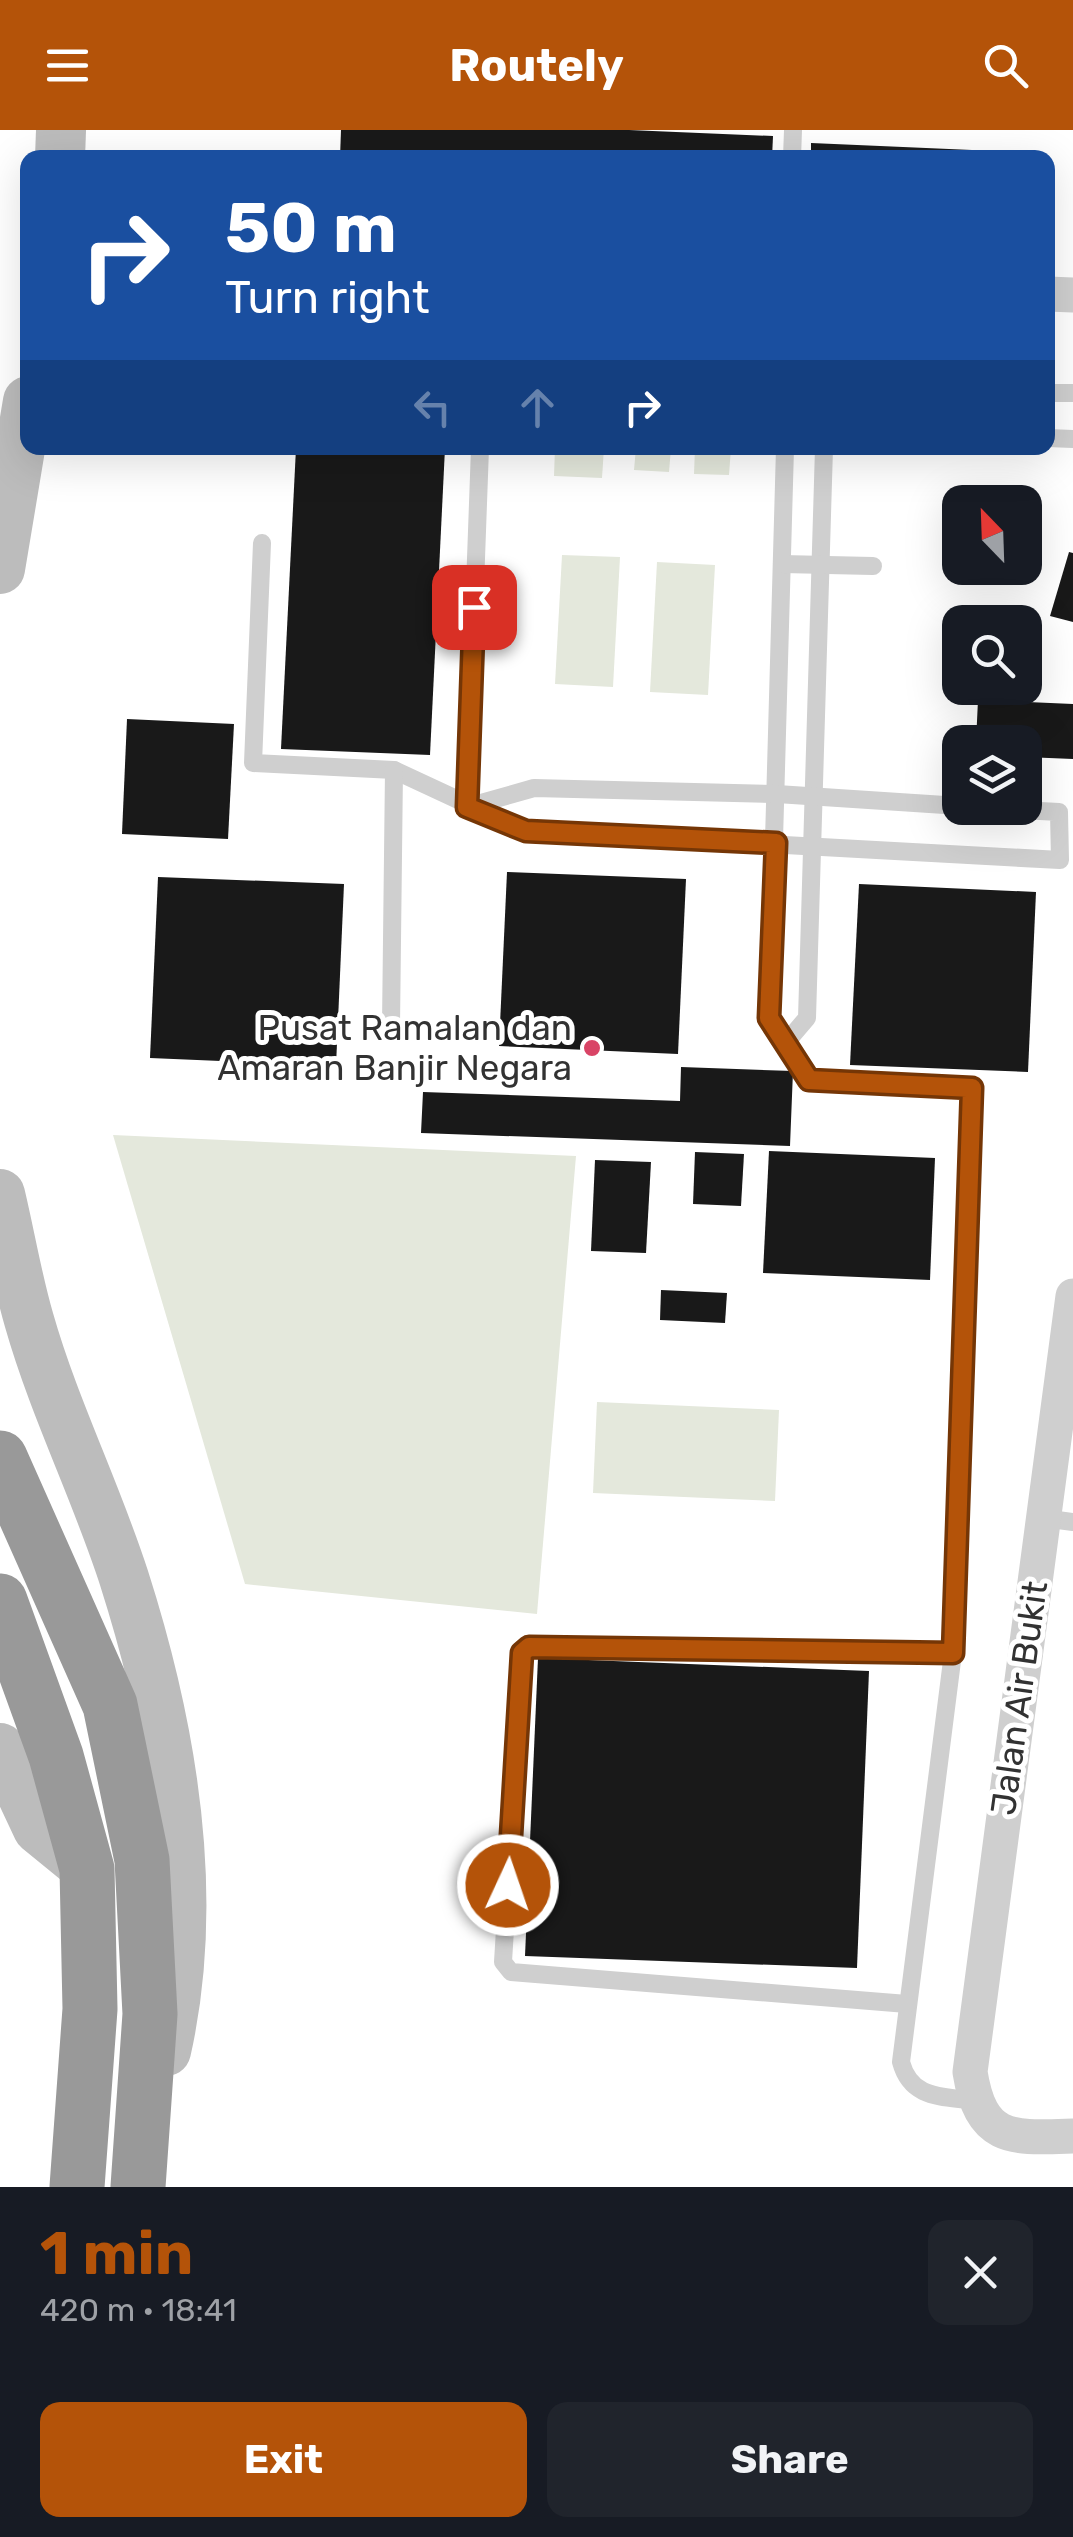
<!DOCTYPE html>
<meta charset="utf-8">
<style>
:root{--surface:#171b24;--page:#20242c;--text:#f1f3f6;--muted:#9ea1a6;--accent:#b45309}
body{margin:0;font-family:Rubik,sans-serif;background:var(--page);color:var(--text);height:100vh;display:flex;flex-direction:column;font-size:38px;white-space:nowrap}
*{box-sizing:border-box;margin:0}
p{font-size:32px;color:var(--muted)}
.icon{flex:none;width:55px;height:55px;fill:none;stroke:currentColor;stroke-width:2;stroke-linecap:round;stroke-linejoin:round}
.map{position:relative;height:2057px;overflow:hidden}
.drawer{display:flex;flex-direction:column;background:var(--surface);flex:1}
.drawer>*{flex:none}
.guide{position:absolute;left:20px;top:20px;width:1035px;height:305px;border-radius:20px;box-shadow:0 10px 40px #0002;background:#1a4fa0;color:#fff;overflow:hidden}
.needle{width:65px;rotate:337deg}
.buttons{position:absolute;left:942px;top:355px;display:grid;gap:20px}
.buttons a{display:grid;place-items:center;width:100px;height:100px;border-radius:20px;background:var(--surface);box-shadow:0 10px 40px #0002;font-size:50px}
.pin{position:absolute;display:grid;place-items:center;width:85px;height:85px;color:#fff;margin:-42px;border-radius:20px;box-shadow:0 5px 15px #0006}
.me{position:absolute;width:110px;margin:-55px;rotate:3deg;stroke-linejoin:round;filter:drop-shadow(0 0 8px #0008)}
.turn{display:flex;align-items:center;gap:35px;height:210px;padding:0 40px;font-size:45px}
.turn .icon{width:130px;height:130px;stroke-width:2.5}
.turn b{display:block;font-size:70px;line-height:85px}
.lanes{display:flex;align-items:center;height:95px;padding:0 40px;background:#0003;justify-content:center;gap:50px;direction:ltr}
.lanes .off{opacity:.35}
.round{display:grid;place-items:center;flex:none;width:105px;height:105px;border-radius:20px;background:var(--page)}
.head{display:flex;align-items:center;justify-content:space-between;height:170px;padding:0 40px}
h1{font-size:60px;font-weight:700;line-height:75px;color:var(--accent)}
.button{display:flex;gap:20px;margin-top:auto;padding:20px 40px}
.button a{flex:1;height:115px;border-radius:20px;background:var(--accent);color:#fff;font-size:40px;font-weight:700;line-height:115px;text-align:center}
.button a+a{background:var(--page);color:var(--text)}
header{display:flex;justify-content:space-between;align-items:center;height:130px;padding:0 40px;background:var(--accent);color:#fff;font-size:45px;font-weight:700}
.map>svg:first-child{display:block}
.green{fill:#e4e8dc}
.building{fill:#191919}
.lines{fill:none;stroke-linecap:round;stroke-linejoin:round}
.lane{stroke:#cfcfcf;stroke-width:18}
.street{stroke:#cfcfcf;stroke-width:35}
.secondary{stroke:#bcbcbc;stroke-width:50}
.highway{stroke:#999;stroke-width:55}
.route-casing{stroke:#753606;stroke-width:25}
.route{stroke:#b45309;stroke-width:18}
.poi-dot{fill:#d94466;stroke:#fff;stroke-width:4}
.labels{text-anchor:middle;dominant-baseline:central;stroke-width:10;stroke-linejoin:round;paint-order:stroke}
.poi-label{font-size:35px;fill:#323232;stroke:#fff;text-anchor:end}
.street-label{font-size:35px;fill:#323232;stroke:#fff}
</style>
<header><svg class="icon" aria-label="menu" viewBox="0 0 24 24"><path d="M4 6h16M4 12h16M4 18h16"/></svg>Routely<svg class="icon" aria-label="search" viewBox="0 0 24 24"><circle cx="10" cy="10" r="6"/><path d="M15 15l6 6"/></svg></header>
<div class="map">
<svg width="1073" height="2057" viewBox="0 0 1073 2057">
<rect width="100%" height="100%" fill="#fff"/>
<!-- green -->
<g class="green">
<polygon points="555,318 604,318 602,348 554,346"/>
<polygon points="636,318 671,318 669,342 634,340"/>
<polygon points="695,318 731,318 729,345 694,344"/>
<polygon points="562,425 620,427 613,557 555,554"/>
<polygon points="657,432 715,435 708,565 650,562"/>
<polygon points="113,1005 576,1026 537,1484 245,1454"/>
<polygon points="597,1272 779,1280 775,1371 593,1363"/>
</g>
<!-- building -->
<g class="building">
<polygon points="341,0 629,0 773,6 772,28 340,28"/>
<polygon points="811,13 1044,23 1044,28 811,28"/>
<polygon points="296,318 445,318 430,625 281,619"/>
<polygon points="1069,422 1073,423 1073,492 1050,486"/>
<polygon points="978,570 1073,574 1073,629 1025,627 1025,612 976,612"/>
<polygon points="127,589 234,594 228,709 122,704"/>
<polygon points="507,742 686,749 678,924 499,916"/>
<polygon points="158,747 344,754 336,936 150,928"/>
<polygon points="859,754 1036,762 1028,942 850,935"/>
<polygon points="681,937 793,941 790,1016 421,1003 423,962 680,971"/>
<polygon points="769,1021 935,1028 930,1150 763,1143"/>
<polygon points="695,1022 744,1024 741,1076 693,1074"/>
<polygon points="595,1030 651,1032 646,1123 591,1121"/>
<polygon points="661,1160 727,1163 725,1193 660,1190"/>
<polygon points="538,1528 869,1541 857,1838 525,1826"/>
</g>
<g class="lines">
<!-- lane -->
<g class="lane">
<polyline points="792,28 793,0"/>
<polyline points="1048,263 1073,263"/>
<polyline points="1048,308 1073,309"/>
<polyline points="785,318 769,888 784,915 807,888 824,318"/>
<polyline points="262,413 253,633 394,640 525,701 1060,730 1059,682 984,678"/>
<polyline points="782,434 873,436"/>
<polyline points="467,677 534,658 777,664 960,676"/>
<polyline points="467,677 480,318"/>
<polyline points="391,896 394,640"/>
<path d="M784,915L809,950L971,958L953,1523L901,1932C911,1969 941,1966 974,1971"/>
<polyline points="1043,1388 1073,1392"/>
<polyline points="907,1874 511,1842 503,1832 522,1523 529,1517 953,1523"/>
</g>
<!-- street -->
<g class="street">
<polyline points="1048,164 1073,165"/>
<path d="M1073,1166L970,1942C981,2012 1012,2008 1073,2006"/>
</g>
<!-- secondary -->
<g class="secondary">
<polyline points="60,28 61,0"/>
<polyline points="0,439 28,271"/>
<path d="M0,1064C10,1106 17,1149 29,1190C54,1278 96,1361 124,1448C172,1598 201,1766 166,1921"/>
<polyline points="0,1618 38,1699 87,1739"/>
</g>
<!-- highway -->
<g class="highway">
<polyline points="0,1328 110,1575 142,1730 150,1884 138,2057"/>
<polyline points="0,1471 56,1626 87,1739 90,1879 77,2057"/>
</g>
</g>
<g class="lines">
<defs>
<polyline id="route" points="474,477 467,677 526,701 776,713 769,888 809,950 972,958 953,1523 529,1517 522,1523 508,1755"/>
</defs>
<!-- route casing -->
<use href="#route" class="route-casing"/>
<!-- route -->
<use href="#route" class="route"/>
</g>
<!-- markers -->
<circle class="poi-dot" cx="592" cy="918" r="10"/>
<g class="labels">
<!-- poi labels -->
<g class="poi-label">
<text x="572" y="898">Pusat Ramalan dan<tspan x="572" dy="40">Amaran Banjir Negara</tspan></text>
</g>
<!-- street labels -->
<g class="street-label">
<text transform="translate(1019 1568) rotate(-82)">Jalan Air Bukit</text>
</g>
</g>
</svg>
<div class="buttons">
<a><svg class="needle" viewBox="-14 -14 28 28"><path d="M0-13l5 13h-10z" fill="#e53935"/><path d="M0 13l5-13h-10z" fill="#9ea1a6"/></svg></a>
<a><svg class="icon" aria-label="search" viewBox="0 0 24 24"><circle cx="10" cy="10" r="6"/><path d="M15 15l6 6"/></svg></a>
<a><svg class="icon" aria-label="layers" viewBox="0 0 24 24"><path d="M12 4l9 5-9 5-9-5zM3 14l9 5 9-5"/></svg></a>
</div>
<div class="pin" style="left:474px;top:477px;background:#d93025"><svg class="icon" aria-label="arrive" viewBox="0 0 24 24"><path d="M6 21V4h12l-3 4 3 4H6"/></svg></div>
<svg class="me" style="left:508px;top:1755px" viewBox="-20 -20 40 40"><circle r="17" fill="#b45309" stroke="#fff" stroke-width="3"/><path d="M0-11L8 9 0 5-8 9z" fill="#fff"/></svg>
<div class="guide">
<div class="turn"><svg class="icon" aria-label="right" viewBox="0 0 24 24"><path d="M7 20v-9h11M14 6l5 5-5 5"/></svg><div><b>50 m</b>Turn right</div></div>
<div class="lanes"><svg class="icon off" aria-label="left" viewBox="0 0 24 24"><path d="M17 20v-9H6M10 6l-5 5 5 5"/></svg><svg class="icon off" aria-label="ahead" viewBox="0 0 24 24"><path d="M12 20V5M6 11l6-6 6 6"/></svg><svg class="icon" aria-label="right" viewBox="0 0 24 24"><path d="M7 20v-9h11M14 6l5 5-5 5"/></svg></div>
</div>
</div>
<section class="drawer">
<div class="head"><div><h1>1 min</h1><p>420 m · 18:41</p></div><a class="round"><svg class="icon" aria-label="close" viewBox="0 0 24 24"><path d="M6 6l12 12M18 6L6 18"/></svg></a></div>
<div class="button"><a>Exit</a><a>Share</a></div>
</section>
